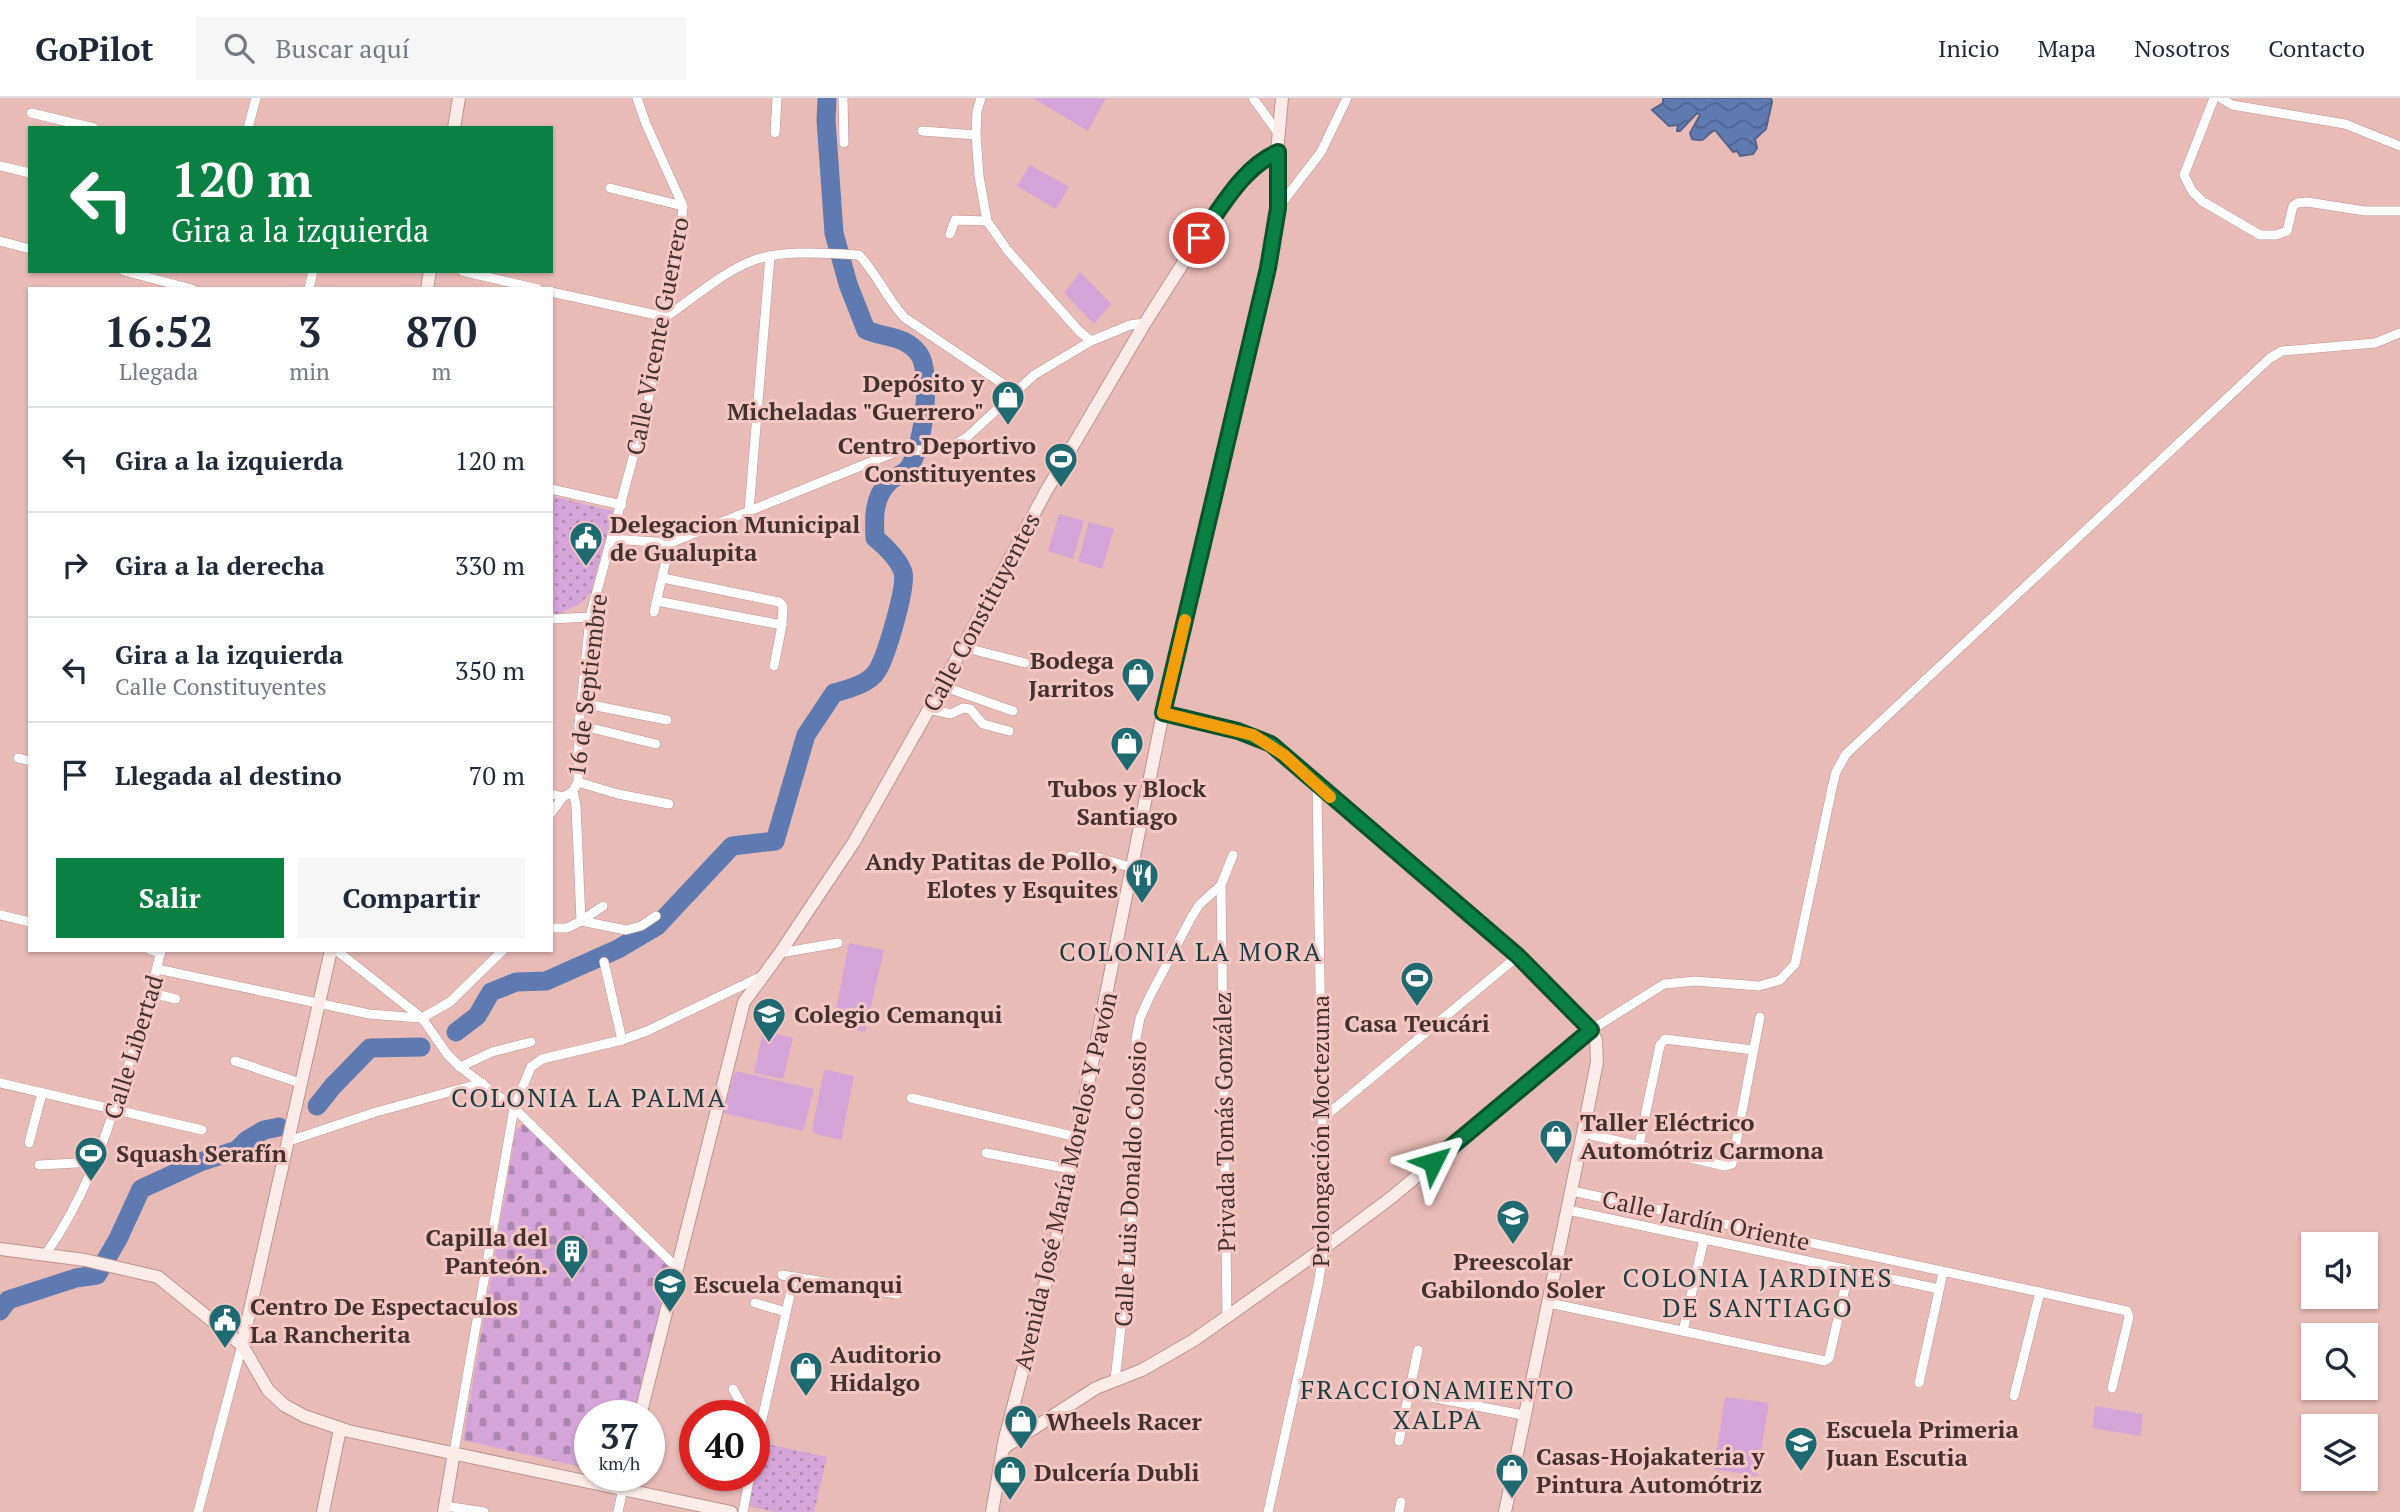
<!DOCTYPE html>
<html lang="es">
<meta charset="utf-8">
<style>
:root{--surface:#fff;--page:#f6f6f7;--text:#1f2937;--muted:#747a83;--line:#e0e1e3;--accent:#0b8043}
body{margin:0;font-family:"PT Serif",serif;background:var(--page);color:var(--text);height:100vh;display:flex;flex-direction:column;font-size:26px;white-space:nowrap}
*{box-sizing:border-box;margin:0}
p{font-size:23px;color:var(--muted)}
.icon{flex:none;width:38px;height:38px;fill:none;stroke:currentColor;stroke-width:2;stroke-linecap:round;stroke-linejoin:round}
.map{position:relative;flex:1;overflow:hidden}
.sheet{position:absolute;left:28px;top:189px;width:525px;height:665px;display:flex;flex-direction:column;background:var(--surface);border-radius:0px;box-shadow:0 2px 5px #0004}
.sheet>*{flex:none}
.top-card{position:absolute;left:28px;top:28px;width:525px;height:147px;border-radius:0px;box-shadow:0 2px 5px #0004;background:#0b8043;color:#fff;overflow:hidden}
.fabs{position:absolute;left:2301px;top:1134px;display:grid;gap:14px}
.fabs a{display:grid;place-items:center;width:77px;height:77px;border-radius:0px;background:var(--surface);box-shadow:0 2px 5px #0004;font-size:35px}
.speed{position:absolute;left:574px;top:1302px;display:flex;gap:14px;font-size:35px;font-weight:700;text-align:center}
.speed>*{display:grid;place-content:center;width:91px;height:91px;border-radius:50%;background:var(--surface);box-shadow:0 2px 5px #0004;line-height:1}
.speed small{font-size:18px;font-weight:400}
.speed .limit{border:10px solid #d22;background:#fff;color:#111}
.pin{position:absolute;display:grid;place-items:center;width:60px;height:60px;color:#fff;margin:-30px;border:4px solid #fff;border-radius:50%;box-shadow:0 2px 7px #0007}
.me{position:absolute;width:77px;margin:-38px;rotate:50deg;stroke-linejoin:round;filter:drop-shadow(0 0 5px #0008)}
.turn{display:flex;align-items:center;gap:24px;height:147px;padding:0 28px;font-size:32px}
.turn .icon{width:91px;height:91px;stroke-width:2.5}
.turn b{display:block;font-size:49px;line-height:60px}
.eta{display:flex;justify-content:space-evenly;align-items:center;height:119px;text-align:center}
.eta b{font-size:42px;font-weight:700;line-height:49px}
.button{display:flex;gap:14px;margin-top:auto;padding:14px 28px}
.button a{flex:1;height:80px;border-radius:0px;background:var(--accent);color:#fff;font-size:28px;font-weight:700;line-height:80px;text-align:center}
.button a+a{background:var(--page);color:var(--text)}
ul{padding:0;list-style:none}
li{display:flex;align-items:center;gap:21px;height:105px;padding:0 28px;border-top:2px solid var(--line)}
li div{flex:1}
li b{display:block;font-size:26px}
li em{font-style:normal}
header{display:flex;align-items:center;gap:42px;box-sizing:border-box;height:98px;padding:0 35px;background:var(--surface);border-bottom:2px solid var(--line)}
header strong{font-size:33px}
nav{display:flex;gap:38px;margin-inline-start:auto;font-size:24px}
.search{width:490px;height:63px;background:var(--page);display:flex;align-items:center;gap:18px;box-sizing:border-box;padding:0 24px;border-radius:0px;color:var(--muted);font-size:26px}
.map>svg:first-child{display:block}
.cemetery{fill:url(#cemetery-stones)}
.park{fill:url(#park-dots)}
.pitch{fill:#d5a5da}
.water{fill:url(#water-waves);stroke:#56648a;stroke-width:2}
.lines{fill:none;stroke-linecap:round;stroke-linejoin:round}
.river{stroke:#5e7ab1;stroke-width:19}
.street-casing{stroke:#bd928f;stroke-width:10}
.secondary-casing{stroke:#bd928f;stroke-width:14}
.street{stroke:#fff;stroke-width:9}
.secondary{stroke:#fbebe9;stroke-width:12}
.route-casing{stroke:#07532c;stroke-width:18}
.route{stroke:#0b8043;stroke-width:12}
.slow{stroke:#f59e0b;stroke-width:12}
.labels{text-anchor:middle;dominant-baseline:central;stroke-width:6;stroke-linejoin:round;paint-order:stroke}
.street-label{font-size:24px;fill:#433130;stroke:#f5c7c4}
.poi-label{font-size:24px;font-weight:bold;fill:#433130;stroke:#f5c7c4;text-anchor:start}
.neighbourhood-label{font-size:26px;letter-spacing:2px;fill:#1a3c3f;stroke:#f5c7c4}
</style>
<header>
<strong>GoPilot</strong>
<div class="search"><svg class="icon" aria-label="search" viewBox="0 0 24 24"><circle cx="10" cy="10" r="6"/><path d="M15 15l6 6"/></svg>Buscar aquí</div>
<nav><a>Inicio</a><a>Mapa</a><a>Nosotros</a><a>Contacto</a></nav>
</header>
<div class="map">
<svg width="2400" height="1414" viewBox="0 0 2400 1414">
<defs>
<pattern id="cemetery-stones" width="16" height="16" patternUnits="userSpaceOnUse" patternTransform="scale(1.75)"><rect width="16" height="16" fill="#d5a5da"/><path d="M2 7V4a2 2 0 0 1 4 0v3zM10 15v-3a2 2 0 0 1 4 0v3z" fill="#ae87b1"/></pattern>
<pattern id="park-dots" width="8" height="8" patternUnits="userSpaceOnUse" patternTransform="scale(1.75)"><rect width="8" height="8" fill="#d5a5da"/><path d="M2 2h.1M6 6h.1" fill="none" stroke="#ae87b1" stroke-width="1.8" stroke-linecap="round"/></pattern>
<pattern id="water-waves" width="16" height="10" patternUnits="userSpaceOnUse" patternTransform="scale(1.75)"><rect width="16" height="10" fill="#5e7ab1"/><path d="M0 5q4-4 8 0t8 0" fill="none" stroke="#4f6590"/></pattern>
</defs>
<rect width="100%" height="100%" fill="#e8bbb7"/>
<!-- cemetery -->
<polygon class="cemetery" points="524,1026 672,1169 642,1318 590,1318 590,1371 463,1342 516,1032"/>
<!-- park -->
<g class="park">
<polygon points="551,398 613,413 591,494 582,504 558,517 551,515"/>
<polygon points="762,1345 827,1359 814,1414 775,1414 748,1408"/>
</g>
<!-- pitch -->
<g class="pitch">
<polygon points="1033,0 1106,0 1088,33"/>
<polygon points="1030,67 1069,89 1056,111 1017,88"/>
<polygon points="1080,174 1111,206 1094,226 1064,195"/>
<polygon points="1059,416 1084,423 1073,461 1048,453"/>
<polygon points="1089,424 1114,431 1102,471 1078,463"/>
<polygon points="849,845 884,852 865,934 833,927"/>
<polygon points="763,933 793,940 783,981 754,975"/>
<polygon points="828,972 854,978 841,1042 816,1036 812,1032 824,973"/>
<polygon points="735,973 814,991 803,1033 723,1015"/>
<polygon points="1725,1299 1769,1305 1757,1378 1714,1371"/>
<polygon points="2095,1308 2143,1316 2140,1338 2092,1330"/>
</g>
<!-- water -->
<path class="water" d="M1663,0H1771L1772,4L1766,31L1755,41L1757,50L1753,56L1740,58L1737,53L1733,54L1715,32C1703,37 1709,45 1692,41L1690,35L1700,17L1697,15L1680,33H1677L1678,27L1669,28L1652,12L1663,5Z"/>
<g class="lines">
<!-- river -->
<g class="river">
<path d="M456,934L477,918L491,894L516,884L546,883L618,851L657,828L732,748L775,743L806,637L834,595C848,591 869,586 877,573C886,559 907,489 903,474C898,460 886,449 875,440C874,421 873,399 889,384C894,379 902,377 907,372C923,355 933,276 919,256C905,237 885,240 866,232L848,186L834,135L826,22L827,0"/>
<polyline points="317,1008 333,988 370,950 421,949"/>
<polyline points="0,1213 8,1202 76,1180 97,1177 118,1141 141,1091 200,1064 237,1052 247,1042 264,1032 279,1029"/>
</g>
<defs>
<g id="street">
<polyline points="843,0 844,45"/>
<polyline points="981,0 977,13 976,37 979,78 987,123 1008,153 1079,233 1091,243"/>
<polyline points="1253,0 1279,36"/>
<polyline points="2214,0 2184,77 2192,93 2202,103 2260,137 2276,137 2287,133 2293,108 2297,105 2307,104 2365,113 2400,113"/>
<polyline points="2221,0 2232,7 2345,26 2400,48"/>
<polyline points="31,15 94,30"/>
<polyline points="248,30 256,0"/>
<polyline points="922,33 976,37"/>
<polyline points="775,35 777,0"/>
<polyline points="0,68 30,75"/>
<polyline points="610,90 683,108"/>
<polyline points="1278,110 1321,54 1347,0"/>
<polyline points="950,136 955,122 987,123"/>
<polyline points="0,143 30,151"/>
<polyline points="124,173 192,191"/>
<polyline points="462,173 538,191"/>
<polyline points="309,191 313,173"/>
<path d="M551,194L666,219C692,201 718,178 747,165C776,151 827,155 859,157C877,176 887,201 905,220L1015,294"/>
<polyline points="551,391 622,407"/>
<polyline points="749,413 770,158"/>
<polyline points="612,441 670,445 898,353 947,351 967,339 1034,277 1091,243 1130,227 1145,225"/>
<polyline points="663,480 779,504 783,508 782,527 774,568"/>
<polyline points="657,503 782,527"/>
<polyline points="654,514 670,445"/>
<polyline points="551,521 590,519"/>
<polyline points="962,549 1025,565"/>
<polyline points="942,588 1013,613"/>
<polyline points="581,605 667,622"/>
<polyline points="928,611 951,616 963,610 970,611 983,626 1009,633"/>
<polyline points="579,627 656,646"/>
<polyline points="18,660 30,663"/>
<polyline points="578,684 618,696 669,706"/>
<polyline points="573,693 578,684 579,627 590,519 647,308 680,140 683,108 646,26 637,0"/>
<polyline points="573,693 576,707 581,823"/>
<polyline points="551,696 563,699 573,693"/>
<polyline points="551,715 563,699"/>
<polyline points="1071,758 1081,761 1083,755 1133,770"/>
<polyline points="0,817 30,824"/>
<polyline points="581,823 603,808"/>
<polyline points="551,830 567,830 581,823 626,832 641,828 656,818"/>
<polyline points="150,852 161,855"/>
<polyline points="336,852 422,920 447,956 460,969 514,1010 676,1169"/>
<polyline points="780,855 838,845"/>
<polyline points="604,864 622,942"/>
<polyline points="157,871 369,916 420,920"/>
<polyline points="151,895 176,901"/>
<polyline points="422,920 450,904 503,852"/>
<polyline points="1591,932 1664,886 1695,883 1759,888 1780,882 1795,866 1832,690 1836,674 1846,656 2270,260 2282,253 2375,245 2400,235"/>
<polyline points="235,963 300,985"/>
<polyline points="460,969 492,954 531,944"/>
<polyline points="0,985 202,1032"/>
<polyline points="911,1000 1077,1039"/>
<polyline points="1323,1020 1518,858"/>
<polyline points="1583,1035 1725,1068 1732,1066 1760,919"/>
<polyline points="289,1043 376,1014 482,985"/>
<polyline points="29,1045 42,995"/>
<polyline points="1639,1047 1660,947 1665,941 1753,952"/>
<polyline points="986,1055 1070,1071"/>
<polyline points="39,1067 96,1064"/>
<polyline points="1572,1093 2127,1213 2129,1219 2112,1290"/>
<polyline points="1568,1112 1939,1191"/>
<path d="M45,1157C83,1104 105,1042 124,981C138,939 151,896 161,852"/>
<polyline points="782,1177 897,1196"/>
<polyline points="755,1205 786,1214"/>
<polyline points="1549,1205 1825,1263 1829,1260 1849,1172"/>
<polyline points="1227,1218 1221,787 1233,757"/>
<polyline points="1683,1233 1704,1141"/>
<polyline points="1115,1282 1131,1142 1135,1068 1136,941 1140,920 1149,900 1191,820 1199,807 1221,787"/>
<polyline points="1919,1285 1943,1174"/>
<polyline points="733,1291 748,1318"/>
<polyline points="1410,1295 1523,1317"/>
<polyline points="2014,1298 2040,1194"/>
<polyline points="1399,1343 1418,1252"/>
<polyline points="454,1354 514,1010 531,969 542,961 622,942 647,933 760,879"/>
<polyline points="754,1357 794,1179"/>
<polyline points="445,1408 484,1414"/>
<polyline points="198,1414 242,1247"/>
<polyline points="618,1414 623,1390"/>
<polyline points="743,1414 750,1377"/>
<polyline points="1268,1414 1318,1187 1324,1150 1317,688"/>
<polyline points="1399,1414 1401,1404"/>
</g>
<g id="secondary">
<polyline points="454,30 459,0"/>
<polyline points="427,191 430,173"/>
<polyline points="1163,615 1253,637 1271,646 1518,858 1587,926 1596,942 1597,964 1583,1035 1505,1414"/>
<polyline points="0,1151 85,1162 158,1179 242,1247 268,1292 284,1307 304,1318 348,1333 731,1414"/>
<polyline points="242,1247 331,852"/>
<polyline points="640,1318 744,904 780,855 854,744 942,588 1045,395 1145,225 1199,140 1249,73 1261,62 1277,54"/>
<polyline points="1003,1350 1096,1290 1142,1272 1194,1242 1324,1150 1392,1099 1591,932"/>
<polyline points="323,1414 340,1331"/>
<polyline points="444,1414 454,1354"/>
<polyline points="992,1414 1005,1340 1055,1149 1163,615 1268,170 1278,110 1277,54 1282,0"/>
</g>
</defs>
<!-- street casing -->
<use href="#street" class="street-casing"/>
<!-- secondary casing -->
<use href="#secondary" class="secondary-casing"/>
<!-- street -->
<use href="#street" class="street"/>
<!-- secondary -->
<use href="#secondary" class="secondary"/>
</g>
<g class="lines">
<defs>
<path id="route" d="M1199,140C1222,109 1242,70 1278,54V110L1268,170L1163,615L1238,633L1271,646L1518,858L1591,932L1433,1064"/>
</defs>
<!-- route casing -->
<use href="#route" class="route-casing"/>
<!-- route -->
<use href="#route" class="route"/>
<!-- slow -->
<polyline class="slow" points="1185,522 1163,615 1253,637 1284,657 1330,699"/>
</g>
<!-- icons -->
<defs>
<symbol id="shop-pin" viewBox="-11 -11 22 30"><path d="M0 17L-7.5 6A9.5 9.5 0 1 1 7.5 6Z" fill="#1f6a71" stroke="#f5c7c4"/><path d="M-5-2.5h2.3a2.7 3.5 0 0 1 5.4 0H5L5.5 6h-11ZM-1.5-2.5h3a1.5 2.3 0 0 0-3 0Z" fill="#fff"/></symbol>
<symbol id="stadium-pin" viewBox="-11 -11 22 30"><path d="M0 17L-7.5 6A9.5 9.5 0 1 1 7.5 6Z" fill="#1f6a71" stroke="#f5c7c4"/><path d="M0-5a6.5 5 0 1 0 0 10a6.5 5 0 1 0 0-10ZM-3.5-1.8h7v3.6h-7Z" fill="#fff"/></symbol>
<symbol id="civic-pin" viewBox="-11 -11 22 30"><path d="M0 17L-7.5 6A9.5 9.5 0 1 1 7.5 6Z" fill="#1f6a71" stroke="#f5c7c4"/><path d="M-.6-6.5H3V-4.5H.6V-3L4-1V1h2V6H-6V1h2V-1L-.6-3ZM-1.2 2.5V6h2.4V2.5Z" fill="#fff"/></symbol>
<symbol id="restaurant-pin" viewBox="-11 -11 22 30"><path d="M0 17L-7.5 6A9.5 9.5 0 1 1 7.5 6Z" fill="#1f6a71" stroke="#f5c7c4"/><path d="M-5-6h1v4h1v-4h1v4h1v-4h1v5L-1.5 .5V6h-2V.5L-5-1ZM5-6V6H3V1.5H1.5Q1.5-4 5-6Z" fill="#fff"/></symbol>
<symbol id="school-pin" viewBox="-11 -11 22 30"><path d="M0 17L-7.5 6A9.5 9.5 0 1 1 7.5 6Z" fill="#1f6a71" stroke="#f5c7c4"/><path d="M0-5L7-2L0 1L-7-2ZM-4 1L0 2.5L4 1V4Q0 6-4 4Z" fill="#fff"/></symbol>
<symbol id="building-pin" viewBox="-11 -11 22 30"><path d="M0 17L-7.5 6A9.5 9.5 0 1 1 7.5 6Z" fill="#1f6a71" stroke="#f5c7c4"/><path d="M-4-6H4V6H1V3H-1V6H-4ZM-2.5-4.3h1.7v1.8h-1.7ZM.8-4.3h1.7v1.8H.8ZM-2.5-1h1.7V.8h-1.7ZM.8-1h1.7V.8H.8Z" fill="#fff"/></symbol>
</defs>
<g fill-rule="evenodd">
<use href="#shop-pin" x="989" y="280" width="38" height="52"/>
<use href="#stadium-pin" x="1042" y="342" width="38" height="52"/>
<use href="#civic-pin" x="567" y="421" width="38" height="52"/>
<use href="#shop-pin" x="1119" y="557" width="38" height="52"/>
<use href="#shop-pin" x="1108" y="626" width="38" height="52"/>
<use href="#restaurant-pin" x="1123" y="758" width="38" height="52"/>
<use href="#stadium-pin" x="1398" y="861" width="38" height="52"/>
<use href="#school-pin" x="750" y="897" width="38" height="52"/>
<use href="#shop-pin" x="1537" y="1019" width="38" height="52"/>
<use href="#stadium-pin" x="72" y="1036" width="38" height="52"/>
<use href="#school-pin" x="1494" y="1099" width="38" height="52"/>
<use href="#building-pin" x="553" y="1134" width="38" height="52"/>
<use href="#school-pin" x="651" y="1167" width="38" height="52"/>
<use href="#civic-pin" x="206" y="1203" width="38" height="52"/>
<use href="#shop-pin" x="787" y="1251" width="38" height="52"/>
<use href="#shop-pin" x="1002" y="1304" width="38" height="52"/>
<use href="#school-pin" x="1782" y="1326" width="38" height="52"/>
<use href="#shop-pin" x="1493" y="1353" width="38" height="52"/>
<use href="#shop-pin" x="991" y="1355" width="38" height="52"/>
</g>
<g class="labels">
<!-- street labels -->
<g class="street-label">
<text transform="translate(657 238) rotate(-79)">Calle Vicente Guerrero</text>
<text transform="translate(981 514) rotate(-62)">Calle Constituyentes</text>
<text transform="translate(587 587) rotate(-83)">16 de Septiembre</text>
<text transform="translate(133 949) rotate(-73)">Calle Libertad</text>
<text transform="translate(1224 1024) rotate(-91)">Privada Tomás González</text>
<text transform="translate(1320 1033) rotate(-90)">Prolongación Moctezuma</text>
<text transform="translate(1065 1083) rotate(-77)">Avenida José María Morelos Y Pavón</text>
<text transform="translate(1130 1086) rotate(-87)">Calle Luis Donaldo Colosio</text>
<text transform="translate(1706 1122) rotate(12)">Calle Jardín Oriente</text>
</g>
<!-- poi labels -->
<g class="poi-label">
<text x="984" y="285" text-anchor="end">Depósito y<tspan x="984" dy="28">Micheladas "Guerrero"</tspan></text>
<text x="1036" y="347" text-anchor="end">Centro Deportivo<tspan x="1036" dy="28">Constituyentes</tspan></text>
<text x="610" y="426">Delegacion Municipal<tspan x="610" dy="28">de Gualupita</tspan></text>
<text x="1114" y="562" text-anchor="end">Bodega<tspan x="1114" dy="28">Jarritos</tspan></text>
<text x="1127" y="690" text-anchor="middle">Tubos y Block<tspan x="1127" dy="28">Santiago</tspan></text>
<text x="1118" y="763" text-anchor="end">Andy Patitas de Pollo,<tspan x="1118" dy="28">Elotes y Esquites</tspan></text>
<text x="794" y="916">Colegio Cemanqui</text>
<text x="1417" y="925" text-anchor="middle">Casa Teucári</text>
<text x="1580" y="1024">Taller Eléctrico<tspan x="1580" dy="28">Automótriz Carmona</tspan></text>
<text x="116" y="1055">Squash Serafín</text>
<text x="548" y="1139" text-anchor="end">Capilla del<tspan x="548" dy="28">Panteón.</tspan></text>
<text x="1513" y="1163" text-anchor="middle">Preescolar<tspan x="1513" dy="28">Gabilondo Soler</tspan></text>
<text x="694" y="1186">Escuela Cemanqui</text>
<text x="250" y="1208">Centro De Espectaculos<tspan x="250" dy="28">La Rancherita</tspan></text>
<text x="830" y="1256">Auditorio<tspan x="830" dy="28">Hidalgo</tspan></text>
<text x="1046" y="1323">Wheels Racer</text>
<text x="1826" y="1331">Escuela Primeria<tspan x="1826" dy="28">Juan Escutia</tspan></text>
<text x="1536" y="1358">Casas-Hojakateria y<tspan x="1536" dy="28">Pintura Automótriz</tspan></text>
<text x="1034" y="1374">Dulcería Dubli</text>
</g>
<!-- neighbourhood labels -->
<g class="neighbourhood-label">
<text x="1191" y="853">COLONIA LA MORA</text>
<text x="589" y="999">COLONIA LA PALMA</text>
<text x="1758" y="1179">COLONIA JARDINES<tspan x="1758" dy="30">DE SANTIAGO</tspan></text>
<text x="1438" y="1291">FRACCIONAMIENTO<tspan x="1438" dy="30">XALPA</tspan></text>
</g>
</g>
</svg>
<div class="fabs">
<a><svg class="icon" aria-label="sound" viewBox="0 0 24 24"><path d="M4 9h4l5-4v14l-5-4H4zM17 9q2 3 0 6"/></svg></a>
<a><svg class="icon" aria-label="search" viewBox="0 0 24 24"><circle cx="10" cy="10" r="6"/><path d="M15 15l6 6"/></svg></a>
<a><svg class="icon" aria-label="layers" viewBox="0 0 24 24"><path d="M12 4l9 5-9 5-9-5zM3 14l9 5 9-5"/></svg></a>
</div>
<div class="speed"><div>37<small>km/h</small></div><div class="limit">40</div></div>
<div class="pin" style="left:1199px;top:140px;background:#d93025"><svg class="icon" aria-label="arrive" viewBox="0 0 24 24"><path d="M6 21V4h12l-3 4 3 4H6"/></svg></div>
<svg class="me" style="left:1433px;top:1064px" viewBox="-20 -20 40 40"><path d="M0-17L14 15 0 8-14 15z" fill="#0b8043" stroke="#fff" stroke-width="4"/></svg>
<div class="top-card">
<div class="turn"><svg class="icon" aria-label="left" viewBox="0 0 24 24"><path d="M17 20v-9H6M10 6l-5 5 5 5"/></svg><div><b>120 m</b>Gira a la izquierda</div></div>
</div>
<section class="sheet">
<div class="eta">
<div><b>16:52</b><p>Llegada</p></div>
<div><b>3</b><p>min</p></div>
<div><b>870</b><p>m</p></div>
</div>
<ul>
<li><svg class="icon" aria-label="left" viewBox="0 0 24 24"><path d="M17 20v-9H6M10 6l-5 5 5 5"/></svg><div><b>Gira a la izquierda</b></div><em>120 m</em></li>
<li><svg class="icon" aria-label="right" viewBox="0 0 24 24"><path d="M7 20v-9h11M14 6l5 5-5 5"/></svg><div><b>Gira a la derecha</b></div><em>330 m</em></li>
<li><svg class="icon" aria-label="left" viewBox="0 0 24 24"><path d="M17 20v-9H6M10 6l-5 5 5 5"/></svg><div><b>Gira a la izquierda</b><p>Calle Constituyentes</p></div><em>350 m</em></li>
<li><svg class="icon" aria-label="arrive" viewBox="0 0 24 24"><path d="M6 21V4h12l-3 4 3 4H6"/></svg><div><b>Llegada al destino</b></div><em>70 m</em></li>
</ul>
<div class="button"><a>Salir</a><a>Compartir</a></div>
</section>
</div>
